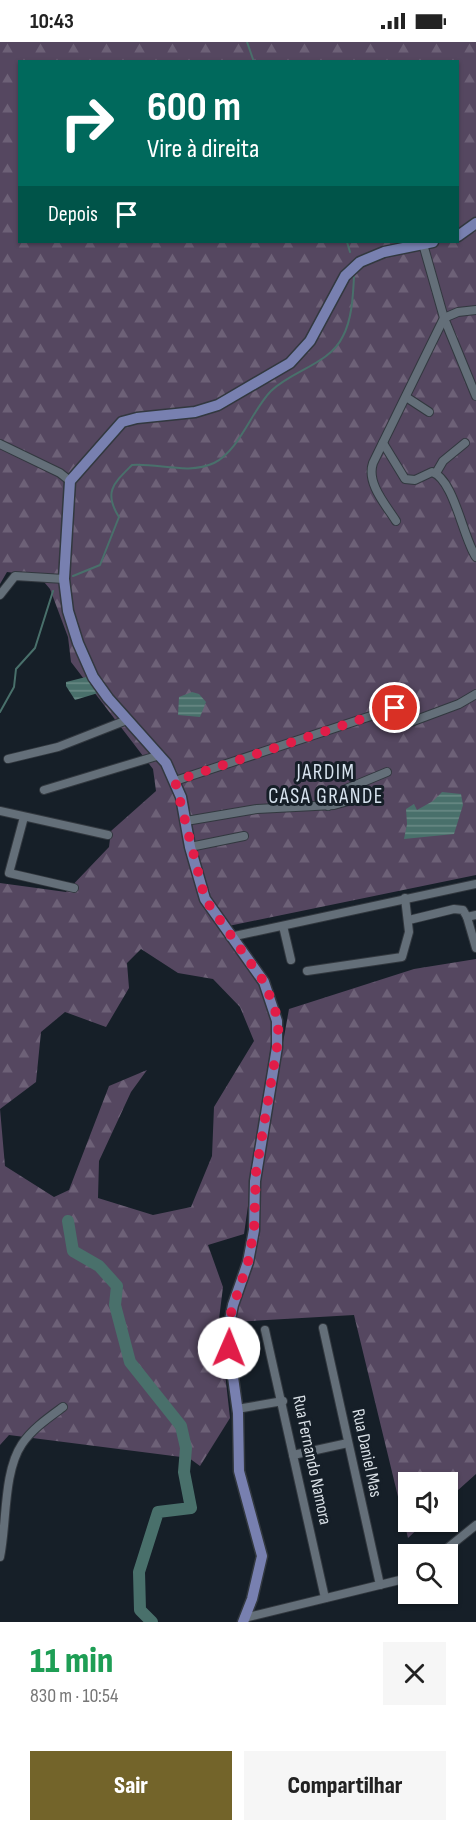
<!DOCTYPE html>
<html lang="pt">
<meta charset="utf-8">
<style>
:root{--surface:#fff;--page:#f6f6f6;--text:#222;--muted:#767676;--accent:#73642a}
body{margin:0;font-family:"Sofia Sans Condensed",sans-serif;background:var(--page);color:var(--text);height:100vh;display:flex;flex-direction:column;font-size:22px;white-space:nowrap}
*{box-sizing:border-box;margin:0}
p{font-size:20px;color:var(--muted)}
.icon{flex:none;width:33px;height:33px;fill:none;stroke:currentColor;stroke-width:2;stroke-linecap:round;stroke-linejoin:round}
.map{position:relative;height:1580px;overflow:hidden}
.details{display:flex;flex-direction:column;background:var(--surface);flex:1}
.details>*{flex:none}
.guide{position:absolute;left:18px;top:18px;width:441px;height:183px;border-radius:0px;box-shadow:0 2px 4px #0004;background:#00695c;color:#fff;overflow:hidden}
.tools{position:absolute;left:398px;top:1430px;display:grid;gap:12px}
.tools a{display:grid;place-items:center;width:60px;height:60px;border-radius:0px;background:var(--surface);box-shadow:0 2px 4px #0004;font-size:30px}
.pin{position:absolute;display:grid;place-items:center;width:51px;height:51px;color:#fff;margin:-26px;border:3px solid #fff;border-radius:50%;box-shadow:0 2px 6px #0007}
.me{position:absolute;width:66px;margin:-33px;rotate:1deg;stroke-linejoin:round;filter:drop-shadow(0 0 4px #0008)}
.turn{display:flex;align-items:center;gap:21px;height:126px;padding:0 30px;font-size:27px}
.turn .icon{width:78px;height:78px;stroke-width:2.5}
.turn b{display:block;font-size:42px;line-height:51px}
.then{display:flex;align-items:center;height:57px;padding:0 30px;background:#0003;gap:12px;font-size:22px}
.round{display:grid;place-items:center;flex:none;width:63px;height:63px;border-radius:0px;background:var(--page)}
.head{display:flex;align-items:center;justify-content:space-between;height:102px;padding:0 30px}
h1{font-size:36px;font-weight:800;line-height:45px;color:#1e9e55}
.button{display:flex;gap:12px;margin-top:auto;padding:12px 30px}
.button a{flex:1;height:69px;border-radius:0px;background:var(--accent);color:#fff;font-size:24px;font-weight:800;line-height:69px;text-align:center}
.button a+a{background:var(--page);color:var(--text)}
.status{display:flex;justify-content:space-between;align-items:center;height:42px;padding:0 30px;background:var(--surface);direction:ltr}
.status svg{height:16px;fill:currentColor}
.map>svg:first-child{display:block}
.forest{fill:url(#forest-firs);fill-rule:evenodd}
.water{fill:url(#water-rules)}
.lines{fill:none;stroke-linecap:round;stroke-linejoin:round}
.stream{stroke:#49706b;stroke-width:2}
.river{stroke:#49706b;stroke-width:12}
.minor-casing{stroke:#32383f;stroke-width:10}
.major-casing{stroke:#32383f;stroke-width:13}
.minor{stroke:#646f79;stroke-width:8}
.major{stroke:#7880b0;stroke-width:10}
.route{stroke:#e11d48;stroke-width:10;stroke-dasharray:0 18}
.labels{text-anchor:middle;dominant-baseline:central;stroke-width:6;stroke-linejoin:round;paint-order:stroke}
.street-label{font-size:18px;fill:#d8dfe5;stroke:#161f28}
.quarter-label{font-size:21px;letter-spacing:1.5px;fill:#d8e4f0;stroke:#161f28}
</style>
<div class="status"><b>10:43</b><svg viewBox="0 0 49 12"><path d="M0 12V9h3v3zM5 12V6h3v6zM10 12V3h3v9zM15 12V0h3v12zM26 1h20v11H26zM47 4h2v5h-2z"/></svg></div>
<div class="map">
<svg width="476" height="1580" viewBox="0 0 476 1580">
<defs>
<pattern id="forest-firs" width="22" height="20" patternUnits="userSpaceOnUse" patternTransform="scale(1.5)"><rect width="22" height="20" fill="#554760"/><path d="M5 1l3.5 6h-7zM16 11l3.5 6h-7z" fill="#6d6177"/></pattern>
<pattern id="water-rules" width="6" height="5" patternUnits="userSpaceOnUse" patternTransform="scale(1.5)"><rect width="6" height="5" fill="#49706b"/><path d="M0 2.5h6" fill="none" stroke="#6b8b87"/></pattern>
</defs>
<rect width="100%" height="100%" fill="#161f28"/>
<!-- forest -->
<g class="forest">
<path d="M0,0H476V833L219,886L266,952L274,982L244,1192L208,1203L223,1245L219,1277L230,1376L200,1424L189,1416L9,1393L0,1403V841L66,850L109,805L111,789L156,749L153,727L71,620L68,595L50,547L39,534L7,530L0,542ZM20,20H458V200H20ZM141,907L178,931L213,937L240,965L254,999L214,1065L212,1114L191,1165L153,1173L98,1156L99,1119L131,1050L147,1028L109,1044L69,1148L54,1155L5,1124L0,1067L36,1040L41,990L65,970L106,985L129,946L127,921Z"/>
<polygon points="476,917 476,1432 447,1458 447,1440 408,1440 408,1479 426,1479 408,1496 354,1273 233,1280 289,967 414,927"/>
</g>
<!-- water -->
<g class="water">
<polygon points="86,635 98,651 75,658 66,644 66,640"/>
<polygon points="192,650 199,652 206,660 200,675 178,673 179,655"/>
<polygon points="442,750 461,752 463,763 454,792 404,797 407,782 406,767 414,762 417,768 433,759"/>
</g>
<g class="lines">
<!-- stream -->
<g class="stream">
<polyline points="247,0 254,20"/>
<polyline points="347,200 350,210"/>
<path d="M73,534L100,523L119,475C103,450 114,441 132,423C159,421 188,433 214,421C239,409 252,368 271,349C293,328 330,322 343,294C352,277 353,254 354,235"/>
<polyline points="0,670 14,645 16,627 35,606 53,549"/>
</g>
<!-- river -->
<polyline class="river" points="68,1179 73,1209 99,1224 117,1244 115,1263 130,1320 181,1384 186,1406 184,1430 191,1466 158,1470 139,1530 140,1568 152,1580"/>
<defs>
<g id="minor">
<polyline points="423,202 444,276 476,354"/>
<polyline points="406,355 429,370"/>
<path d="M383,401L405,437L415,438L432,430C454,437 463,496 476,515"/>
<polyline points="0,402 60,431 70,439"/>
<polyline points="436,431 443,419 465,401"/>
<path d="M396,479C386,463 366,441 373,421L444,276L458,270L476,268"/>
<polyline points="0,553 15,534 64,537"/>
<polyline points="8,717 58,705 127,678"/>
<polyline points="175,739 395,666 408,681 459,662 476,652"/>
<polyline points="44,748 160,713"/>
<polyline points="328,764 346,747 387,730"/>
<polyline points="0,769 108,793"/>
<polyline points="24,775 9,831 74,846"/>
<polyline points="186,779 257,767 334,763 366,754"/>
<polyline points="190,805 244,794"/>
<polyline points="476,873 467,875 476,906"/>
<polyline points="409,878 454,867 463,868 467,875"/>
<polyline points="283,884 291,918"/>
<polyline points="230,895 476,842"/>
<polyline points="307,929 402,915 409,890 405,856"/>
<polyline points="323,1286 380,1543"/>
<polyline points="265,1288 325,1556"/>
<polyline points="237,1367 283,1359"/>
<polyline points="293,1413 348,1401"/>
<polyline points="440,1512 476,1483"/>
<path d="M0,1515C7,1482 3,1430 22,1402C32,1387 48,1376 63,1365"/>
<polyline points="244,1576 408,1536"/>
</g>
<g id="major">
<polyline points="458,194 476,181"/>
<polyline points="243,1580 252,1557 262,1514 239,1429 238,1371 227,1292 233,1263 248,1220 254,1188 255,1139 277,1005 277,979 264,940 205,857 190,805 181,755 166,721 108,656 93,635 78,601 68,569 64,537 70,439 122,380 137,376 195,370 218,363 290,321 310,299 345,234 360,220 384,210 433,200"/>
</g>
</defs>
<!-- minor casing -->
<use href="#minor" class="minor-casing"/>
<!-- major casing -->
<use href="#major" class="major-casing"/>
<!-- minor -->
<use href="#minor" class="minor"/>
<!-- major -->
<use href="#major" class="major"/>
</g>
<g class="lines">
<!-- route -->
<polyline class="route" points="229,1306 229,1277 248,1220 254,1188 256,1130 279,993 275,967 264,940 205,857 175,739 395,666"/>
</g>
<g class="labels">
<!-- street labels -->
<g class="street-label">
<text transform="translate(367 1411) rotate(78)">Rua Daniel Mas</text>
<text transform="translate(312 1418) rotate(78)">Rua Fernando Namora</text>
</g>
<!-- quarter labels -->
<g class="quarter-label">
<text x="326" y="730">JARDIM<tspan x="326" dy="24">CASA GRANDE</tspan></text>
</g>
</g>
</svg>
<div class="tools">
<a><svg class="icon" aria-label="sound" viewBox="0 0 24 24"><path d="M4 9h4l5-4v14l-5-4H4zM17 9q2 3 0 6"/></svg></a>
<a><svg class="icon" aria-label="search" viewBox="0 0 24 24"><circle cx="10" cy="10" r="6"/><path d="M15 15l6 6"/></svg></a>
</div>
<div class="pin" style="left:395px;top:666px;background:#d93025"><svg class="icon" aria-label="arrive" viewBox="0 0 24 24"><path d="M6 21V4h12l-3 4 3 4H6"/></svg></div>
<svg class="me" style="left:229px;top:1306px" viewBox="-20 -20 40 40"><circle r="19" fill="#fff"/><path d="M0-13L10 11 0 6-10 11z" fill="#e11d48"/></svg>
<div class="guide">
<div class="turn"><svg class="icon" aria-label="right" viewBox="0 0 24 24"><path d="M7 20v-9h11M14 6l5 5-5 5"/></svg><div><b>600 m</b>Vire à direita</div></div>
<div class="then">Depois<svg class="icon" aria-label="arrive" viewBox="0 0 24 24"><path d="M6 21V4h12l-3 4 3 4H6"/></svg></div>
</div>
</div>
<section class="details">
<div class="head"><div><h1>11 min</h1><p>830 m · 10:54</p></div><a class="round"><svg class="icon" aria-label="close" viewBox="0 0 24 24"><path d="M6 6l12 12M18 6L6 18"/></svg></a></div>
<div class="button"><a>Sair</a><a>Compartilhar</a></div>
</section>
